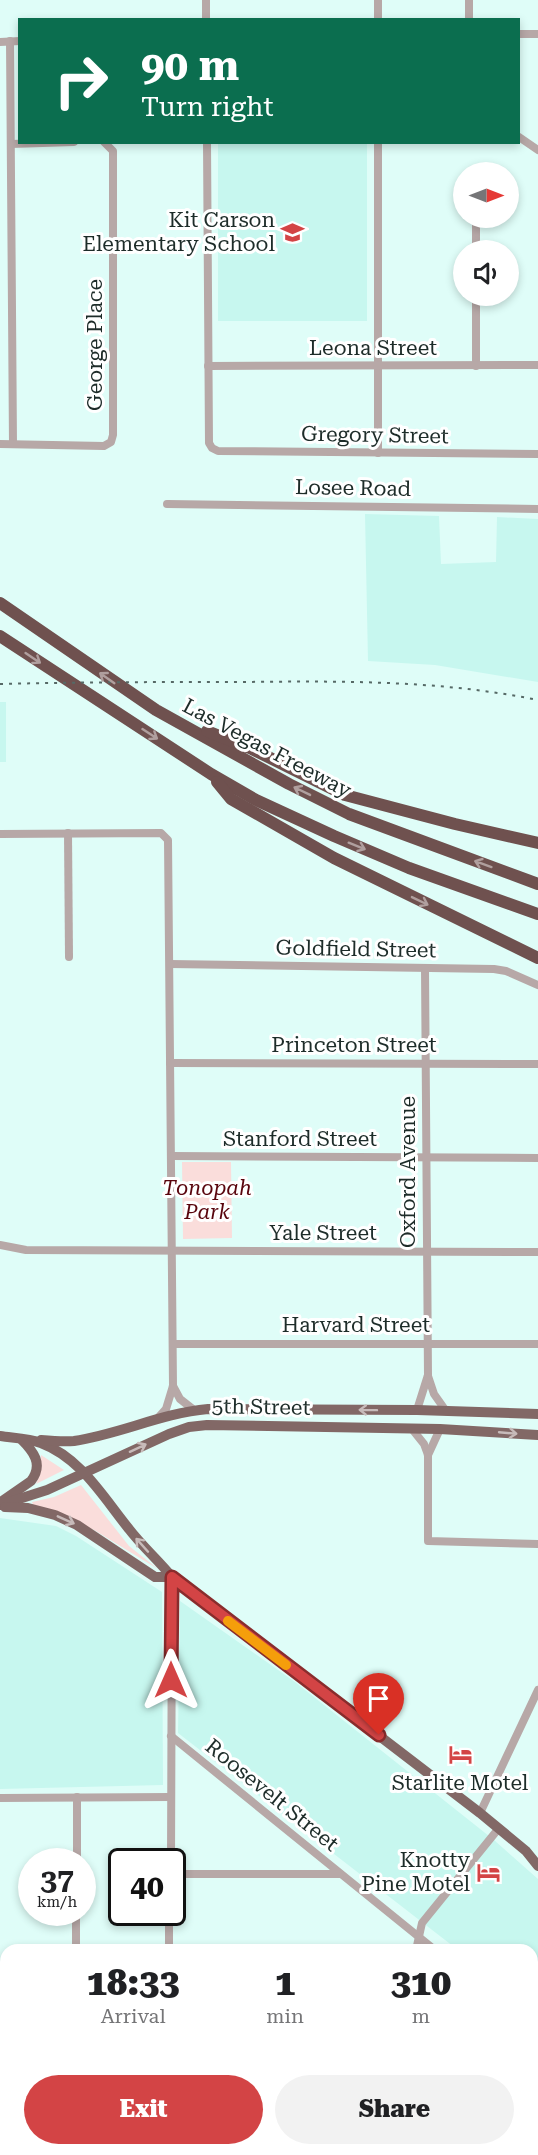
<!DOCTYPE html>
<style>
:root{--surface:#fff;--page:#f2f2f2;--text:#202124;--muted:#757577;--accent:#d34445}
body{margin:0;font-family:"Roboto Serif",serif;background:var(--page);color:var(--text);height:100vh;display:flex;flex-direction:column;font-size:22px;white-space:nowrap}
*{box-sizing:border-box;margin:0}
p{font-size:20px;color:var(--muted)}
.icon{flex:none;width:33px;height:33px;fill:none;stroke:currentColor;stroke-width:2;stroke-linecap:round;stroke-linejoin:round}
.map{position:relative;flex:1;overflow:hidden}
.drawer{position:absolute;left:0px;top:1944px;width:538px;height:212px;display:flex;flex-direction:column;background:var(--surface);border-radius:18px 18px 0 0;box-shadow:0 3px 9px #0003}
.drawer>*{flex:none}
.top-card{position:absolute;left:18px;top:18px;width:502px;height:126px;border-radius:0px;box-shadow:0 3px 9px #0003;background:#0b6e4f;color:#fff;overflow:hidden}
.needle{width:39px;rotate:90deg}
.controls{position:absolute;left:453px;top:162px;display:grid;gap:12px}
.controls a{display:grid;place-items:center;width:66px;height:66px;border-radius:50%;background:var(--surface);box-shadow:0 3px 9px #0003;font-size:30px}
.speed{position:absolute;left:18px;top:1848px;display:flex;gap:12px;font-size:30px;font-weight:700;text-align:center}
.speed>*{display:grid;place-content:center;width:78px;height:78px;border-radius:50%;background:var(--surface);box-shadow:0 3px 9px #0003;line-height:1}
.speed small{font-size:15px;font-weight:400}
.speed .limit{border:3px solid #111;border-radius:9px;background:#fff;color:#111}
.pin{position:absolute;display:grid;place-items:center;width:51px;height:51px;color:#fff;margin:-62px -26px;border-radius:50% 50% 50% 0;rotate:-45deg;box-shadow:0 0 6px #0007}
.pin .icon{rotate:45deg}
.me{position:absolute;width:66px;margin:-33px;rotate:0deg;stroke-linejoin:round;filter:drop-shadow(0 0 4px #0008)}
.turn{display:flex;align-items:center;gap:21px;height:126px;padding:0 24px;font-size:27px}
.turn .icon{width:78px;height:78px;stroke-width:2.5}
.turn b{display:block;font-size:42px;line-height:51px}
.eta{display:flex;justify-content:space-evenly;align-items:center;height:102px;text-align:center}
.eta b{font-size:36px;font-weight:800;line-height:42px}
.button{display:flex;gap:12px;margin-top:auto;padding:12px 24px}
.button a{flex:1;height:69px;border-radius:36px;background:var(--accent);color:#fff;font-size:24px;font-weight:800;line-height:69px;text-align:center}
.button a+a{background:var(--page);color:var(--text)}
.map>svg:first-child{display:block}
.built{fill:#c7f7ef}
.green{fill:#fadddb}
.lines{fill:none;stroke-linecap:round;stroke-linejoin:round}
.minor{stroke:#b7a8a7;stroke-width:8}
.major{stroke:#826866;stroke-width:10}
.highway{stroke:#6f514f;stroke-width:12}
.rail{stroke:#566966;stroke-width:2;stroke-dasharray:3 6;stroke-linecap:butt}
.oneway{stroke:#b09f9e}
.oneway2{stroke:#c7bbba}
.route-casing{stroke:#892c2d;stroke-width:15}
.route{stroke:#d34445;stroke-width:10}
.slow{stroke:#f59e0b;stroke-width:10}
.labels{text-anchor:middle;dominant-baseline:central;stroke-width:6;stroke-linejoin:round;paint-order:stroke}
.poi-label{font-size:21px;fill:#1d2c29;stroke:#fff;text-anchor:end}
.street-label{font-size:21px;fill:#1d2c29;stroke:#fff}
.park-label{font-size:21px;font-style:italic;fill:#59050d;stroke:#fff}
</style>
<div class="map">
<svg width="538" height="2155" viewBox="0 0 538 2155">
<rect width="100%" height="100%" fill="#dffdf8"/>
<!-- built -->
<g class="built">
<rect x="218" y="143" width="149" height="178"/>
<polygon points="365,514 439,516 441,564 496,562 497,517 538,519 538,682 435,665 368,661"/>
<rect x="0" y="702" width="6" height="60"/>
<polygon points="0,1518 56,1526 76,1536 162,1592 163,1785 0,1789"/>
<polygon points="180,1601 295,1682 494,1840 538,1879 538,2012 533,2008 532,1950 458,1950 178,1733"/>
<polygon points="533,2119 538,2119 538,2155 511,2155 511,2150 532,2150"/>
</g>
<!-- green -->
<g class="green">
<polygon points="182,1162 231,1162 232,1238 183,1239"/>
<polygon points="41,1455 64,1470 36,1484 40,1474"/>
<polygon points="81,1485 129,1546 158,1569 94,1530 33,1505 32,1502 54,1497"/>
</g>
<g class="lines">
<!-- minor -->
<g class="minor">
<polyline points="206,0 206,20"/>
<polyline points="378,0 378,20"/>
<polyline points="469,0 469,20"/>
<polyline points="519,34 538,34"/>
<polyline points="10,41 13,444"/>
<polyline points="0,42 20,41"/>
<polyline points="519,137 538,150"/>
<polyline points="207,142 209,443 212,448 218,451 538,454"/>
<polyline points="378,142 378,453"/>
<polyline points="11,144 74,142"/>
<polyline points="476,226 476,250"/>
<polyline points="476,296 476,366"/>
<polyline points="208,366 538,365"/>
<polyline points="0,444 104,446 111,442 113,435 113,151 104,142"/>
<polyline points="167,504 538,509"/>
<polyline points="68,833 69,957"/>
<polyline points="0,834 161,833 168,840 173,1386 166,1409 157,1419"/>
<polyline points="170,964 494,969 506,971 538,985"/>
<polyline points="170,1063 538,1064"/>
<polyline points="171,1156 538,1158"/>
<polyline points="0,1245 26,1250 538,1252"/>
<polyline points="173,1344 538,1344"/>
<polyline points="428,1376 434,1394 446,1411"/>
<polyline points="173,1386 180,1399 194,1410"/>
<polyline points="417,1410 428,1375 425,968"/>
<polyline points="412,1429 424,1444 428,1455 428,1541 538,1544"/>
<polyline points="428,1455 440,1429"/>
<polyline points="171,1736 435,1950"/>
<polyline points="0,1798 171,1797"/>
<polyline points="480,1813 538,1690"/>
<polyline points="77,1862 77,1797"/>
<polyline points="171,1862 172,1577"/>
<polyline points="172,1874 340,1874"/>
<polyline points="76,1950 76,1912"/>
<polyline points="169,1950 169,1912"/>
<polyline points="416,1950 422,1923 499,1828"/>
<polyline points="532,2025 538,2029"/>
<polyline points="532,2115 538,2114"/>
<polyline points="0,2118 6,2118"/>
<polyline points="416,2150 416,2155"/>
<polyline points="74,2155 74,2150"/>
<polyline points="168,2155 168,2150"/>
</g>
<!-- major -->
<g class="major">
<path d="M0,1436C13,1438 28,1438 41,1443C81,1458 103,1497 129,1529C142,1546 158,1560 172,1577L480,1813L526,1851L538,1866"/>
<path d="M41,1440C52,1441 64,1442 74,1441C120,1434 162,1413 208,1409L417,1410L538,1414"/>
<path d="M1,1502L31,1481C44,1464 33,1451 21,1439"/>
<polyline points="0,1505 47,1490 169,1434 189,1427 207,1425 440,1429 538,1435"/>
<polyline points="5,1507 28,1508 55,1515 77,1525 155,1577 172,1577"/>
</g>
<!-- highway -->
<g class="highway">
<polyline points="0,603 156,710 289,784 349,814 538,884"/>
<polyline points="0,636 211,774 256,800 334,836 409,868 538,914"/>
<polyline points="207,731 252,749 345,795 455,824 538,843"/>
<polyline points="217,782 231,799 334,858 538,958"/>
</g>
<!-- rail -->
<path class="rail" d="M0,684C81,682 161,682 242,682C342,681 439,680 538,700"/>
</g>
<!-- one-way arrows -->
<defs><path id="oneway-shaft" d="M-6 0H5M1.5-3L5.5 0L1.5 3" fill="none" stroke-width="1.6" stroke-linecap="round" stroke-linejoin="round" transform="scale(1.5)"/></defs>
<g class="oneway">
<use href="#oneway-shaft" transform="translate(33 658) rotate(34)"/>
<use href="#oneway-shaft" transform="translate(107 678) rotate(-145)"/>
<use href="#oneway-shaft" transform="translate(150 734) rotate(33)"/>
<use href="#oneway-shaft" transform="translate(302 791) rotate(-154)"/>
<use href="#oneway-shaft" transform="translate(357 846) rotate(22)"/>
<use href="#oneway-shaft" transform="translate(483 864) rotate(-160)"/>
<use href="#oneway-shaft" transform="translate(420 901) rotate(26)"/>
</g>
<g class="oneway2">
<use href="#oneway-shaft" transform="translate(368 1410) rotate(-179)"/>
<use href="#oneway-shaft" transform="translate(508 1433) rotate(5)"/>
<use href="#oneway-shaft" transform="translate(138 1448) rotate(-25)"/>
<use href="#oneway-shaft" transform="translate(66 1520) rotate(24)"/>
<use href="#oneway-shaft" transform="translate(142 1545) rotate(-132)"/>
</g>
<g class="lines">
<defs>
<polyline id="route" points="171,1680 172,1577 379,1735"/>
</defs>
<!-- route casing -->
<use href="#route" class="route-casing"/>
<!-- route -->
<use href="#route" class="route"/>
<!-- slow -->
<polyline class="slow" points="228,1621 286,1665"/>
</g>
<!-- icons -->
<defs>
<symbol id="school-bare" viewBox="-9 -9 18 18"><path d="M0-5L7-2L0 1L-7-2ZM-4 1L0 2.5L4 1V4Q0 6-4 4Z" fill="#d34445" stroke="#fff" stroke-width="2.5" paint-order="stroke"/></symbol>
<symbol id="hotel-bare" viewBox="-9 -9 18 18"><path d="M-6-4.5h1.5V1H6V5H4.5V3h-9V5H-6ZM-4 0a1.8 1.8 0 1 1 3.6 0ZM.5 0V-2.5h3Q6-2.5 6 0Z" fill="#d34445" stroke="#fff" stroke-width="2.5" paint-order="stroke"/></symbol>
</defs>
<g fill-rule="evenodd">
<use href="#school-bare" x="276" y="216" width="33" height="33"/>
<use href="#hotel-bare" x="444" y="1738" width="33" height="33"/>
<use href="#hotel-bare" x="472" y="1856" width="33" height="33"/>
</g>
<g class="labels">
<!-- poi labels -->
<g class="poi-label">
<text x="275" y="220">Kit Carson<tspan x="275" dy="24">Elementary School</tspan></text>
<text x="460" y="1783" text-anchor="middle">Starlite Motel</text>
<text x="470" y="1860">Knotty<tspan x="470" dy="24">Pine Motel</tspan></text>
</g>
<!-- street labels -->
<g class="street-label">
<text transform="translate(95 345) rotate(-90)">George Place</text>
<text x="373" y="348">Leona Street</text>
<text transform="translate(375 435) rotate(1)">Gregory Street</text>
<text transform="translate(353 488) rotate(1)">Losee Road</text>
<text transform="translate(267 748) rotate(28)">Las Vegas Freeway</text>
<text transform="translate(356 949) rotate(1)">Goldfield Street</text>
<text x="354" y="1045">Princeton Street</text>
<text x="300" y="1139">Stanford Street</text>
<text transform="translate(408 1172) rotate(-90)">Oxford Avenue</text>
<text x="323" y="1233">Yale Street</text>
<text x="356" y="1325">Harvard Street</text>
<text transform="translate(261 1407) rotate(1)">5th Street</text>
<text transform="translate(272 1795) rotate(39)">Roosevelt Street</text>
</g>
<!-- park labels -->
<g class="park-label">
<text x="207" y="1188">Tonopah<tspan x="207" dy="24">Park</tspan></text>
</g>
</g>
</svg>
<div class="controls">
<a><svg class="needle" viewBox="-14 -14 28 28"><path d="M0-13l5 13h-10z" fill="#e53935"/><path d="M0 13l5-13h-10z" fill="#757577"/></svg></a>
<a><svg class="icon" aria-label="sound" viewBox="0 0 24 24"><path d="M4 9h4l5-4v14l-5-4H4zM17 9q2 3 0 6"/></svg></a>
</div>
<div class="speed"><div>37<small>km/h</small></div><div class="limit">40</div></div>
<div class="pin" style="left:379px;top:1735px;background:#d93025"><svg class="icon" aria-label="arrive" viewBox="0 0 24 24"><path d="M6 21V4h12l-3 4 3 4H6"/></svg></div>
<svg class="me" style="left:171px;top:1680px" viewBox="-20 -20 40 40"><path d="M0-17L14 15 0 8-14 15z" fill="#d34445" stroke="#fff" stroke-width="4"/></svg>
<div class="top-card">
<div class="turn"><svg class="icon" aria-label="right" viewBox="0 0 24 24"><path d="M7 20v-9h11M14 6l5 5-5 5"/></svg><div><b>90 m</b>Turn right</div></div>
</div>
<section class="drawer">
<div class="eta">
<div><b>18:33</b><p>Arrival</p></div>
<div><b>1</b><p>min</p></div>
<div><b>310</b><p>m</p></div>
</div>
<div class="button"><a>Exit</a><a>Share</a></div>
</section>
</div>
